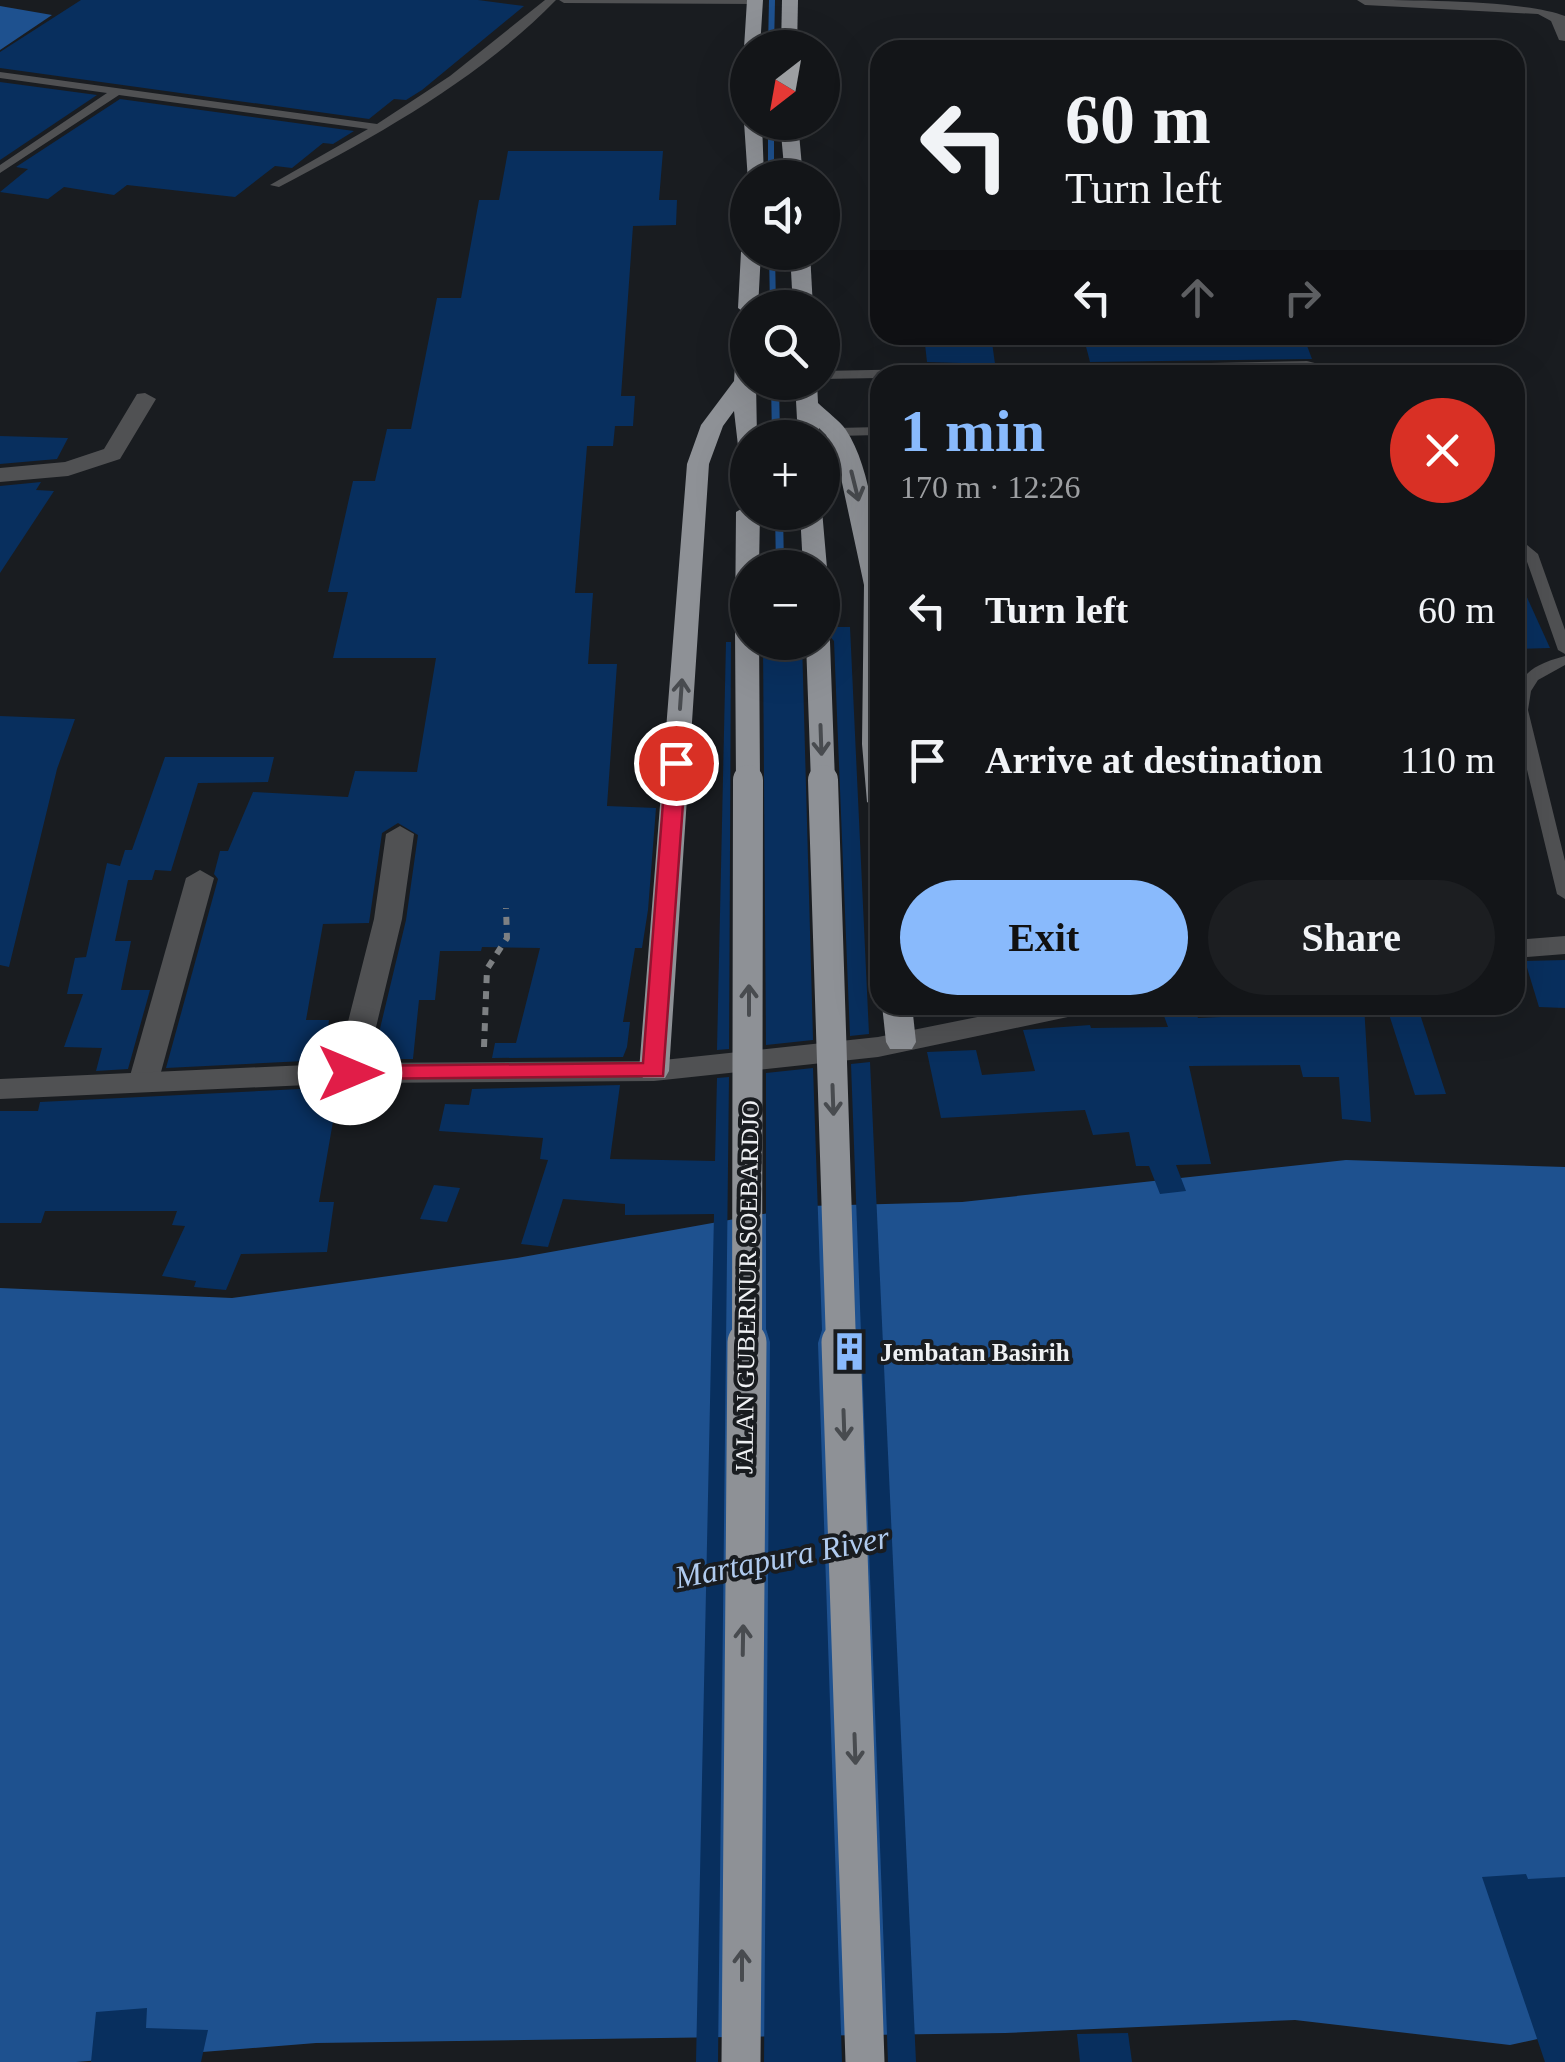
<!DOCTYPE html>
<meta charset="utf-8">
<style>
:root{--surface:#131518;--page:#1c1e21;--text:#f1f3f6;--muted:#9d9fa2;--line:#323437;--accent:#89bafc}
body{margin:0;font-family:"Times New Roman",serif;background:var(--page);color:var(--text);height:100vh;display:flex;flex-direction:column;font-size:38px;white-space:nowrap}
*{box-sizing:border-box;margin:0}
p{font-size:32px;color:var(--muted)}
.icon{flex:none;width:55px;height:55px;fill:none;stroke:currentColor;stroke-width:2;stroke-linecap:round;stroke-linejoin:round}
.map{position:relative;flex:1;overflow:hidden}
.panel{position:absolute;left:870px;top:365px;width:655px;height:650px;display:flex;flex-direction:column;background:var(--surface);border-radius:30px;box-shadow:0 10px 40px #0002,0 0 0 2px var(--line)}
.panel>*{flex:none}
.top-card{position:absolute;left:870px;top:40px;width:655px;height:305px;border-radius:30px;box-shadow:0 10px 40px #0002,0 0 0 2px var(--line);background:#131518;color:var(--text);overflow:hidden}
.needle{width:65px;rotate:211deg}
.buttons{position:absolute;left:730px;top:30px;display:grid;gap:20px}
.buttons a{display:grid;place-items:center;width:110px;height:110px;border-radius:50%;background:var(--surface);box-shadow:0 10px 40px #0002,0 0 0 2px var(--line);font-size:50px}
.pin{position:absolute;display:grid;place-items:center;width:85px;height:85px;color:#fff;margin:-42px;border:5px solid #fff;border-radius:50%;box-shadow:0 2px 10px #0007}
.me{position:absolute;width:110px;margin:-55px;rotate:90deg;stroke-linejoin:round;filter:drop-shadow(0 0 8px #0008)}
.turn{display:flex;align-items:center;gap:35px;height:210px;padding:0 30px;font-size:45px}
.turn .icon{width:130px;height:130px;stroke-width:2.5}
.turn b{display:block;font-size:70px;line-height:85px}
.lanes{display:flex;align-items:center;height:95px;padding:0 30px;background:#0003;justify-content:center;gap:50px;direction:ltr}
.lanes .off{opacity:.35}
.round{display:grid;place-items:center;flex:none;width:105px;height:105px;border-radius:52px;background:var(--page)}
.overview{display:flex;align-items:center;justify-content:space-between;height:170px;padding:0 30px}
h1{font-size:60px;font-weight:700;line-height:75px;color:var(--accent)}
.action{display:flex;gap:20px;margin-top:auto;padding:20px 30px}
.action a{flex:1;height:115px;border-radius:60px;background:var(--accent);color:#111;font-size:40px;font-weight:700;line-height:115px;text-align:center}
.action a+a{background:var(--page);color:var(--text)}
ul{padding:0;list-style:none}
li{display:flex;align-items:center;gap:30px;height:150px;padding:0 30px}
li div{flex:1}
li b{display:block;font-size:38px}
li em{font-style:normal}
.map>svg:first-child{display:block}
.water{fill:#1e518f}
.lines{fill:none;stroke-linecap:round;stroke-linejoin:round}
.stream-far1{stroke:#1e518f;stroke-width:6}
.stream{stroke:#1e518f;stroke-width:8}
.building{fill:#082f5e}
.path{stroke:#7d8083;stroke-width:6;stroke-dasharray:8 8;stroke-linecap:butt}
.service{fill:#505153;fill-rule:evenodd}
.minor{fill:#505153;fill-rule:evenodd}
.tertiary{fill:#505153;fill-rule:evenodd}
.trunk{fill:#8e9196;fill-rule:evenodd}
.trunk-bridge-far2{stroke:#8e9196;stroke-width:24}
.trunk-bridge-far1{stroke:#8e9196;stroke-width:30}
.trunk-bridge{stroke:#8e9196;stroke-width:39}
.oneway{stroke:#484b4f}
.route{fill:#e11d48;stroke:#92132f;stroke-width:2.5}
.labels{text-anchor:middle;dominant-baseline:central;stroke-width:8;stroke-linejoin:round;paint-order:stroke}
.street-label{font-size:25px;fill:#eff1f4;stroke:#191c20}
.poi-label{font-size:25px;font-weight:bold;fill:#eff1f4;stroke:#191c20;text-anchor:start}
.near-water-label{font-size:32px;font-style:italic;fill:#b0cbef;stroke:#191c20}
</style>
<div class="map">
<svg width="1565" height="2062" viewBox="0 0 1565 2062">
<rect width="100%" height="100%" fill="#191c20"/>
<!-- water -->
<g class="water">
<polygon points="0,6 52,15 0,50"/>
<polygon points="1346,1160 1565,1167 1565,2033 1510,2045 1295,2020 1005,2033 316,2043 76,2062 0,2062 0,1288 232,1298 517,1258 808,1206 962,1202"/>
</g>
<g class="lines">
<!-- stream-far1 -->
<g class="stream-far1">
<polyline points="771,48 772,0"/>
<polyline points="771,122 771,178"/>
<polyline points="772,252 773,308"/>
</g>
<!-- stream -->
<g class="stream">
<polyline points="775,382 776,438"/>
<polyline points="779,512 780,568"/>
</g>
</g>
<!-- building -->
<g class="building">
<polygon points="81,0 478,0 524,6 422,90 406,100 394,99 369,119 0,68 0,52"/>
<polygon points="0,82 97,95 0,160"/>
<polygon points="120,99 354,131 333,144 323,143 292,168 275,166 235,197 127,185 114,195 64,187 48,199 0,192 28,169 16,167"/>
<polygon points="508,151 663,151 659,200 677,200 676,225 633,226 621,396 635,396 633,426 615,426 613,446 587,446 575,593 593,593 588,664 617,664 607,806 656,808 648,910 642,948 635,948 623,1022 630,1022 627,1047 623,1057 492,1058 495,1043 516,1043 540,948 482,947 481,951 440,951 435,1000 419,1000 413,1059 387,1059 389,1037 378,1037 406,920 418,835 398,823 382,833 369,923 323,924 306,1020 329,1020 324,1060 166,1068 218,879 214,874 220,851 228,851 253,792 348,797 355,771 417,772 436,658 333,658 348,592 328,592 353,481 375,481 387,429 411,429 437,298 461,298 479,200 499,200"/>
<polygon points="924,335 991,335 995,364 927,362"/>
<polygon points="1083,335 1303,335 1312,359 1090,362"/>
<polygon points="0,436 68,438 57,459 0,464"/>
<polygon points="41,482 36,490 54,491 0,573 0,486"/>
<polygon points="1515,571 1550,648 1515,649"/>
<polygon points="822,627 850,627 869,1034 850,1036 834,641"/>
<polygon points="726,642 731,642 729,1049 717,1050"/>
<polygon points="763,642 802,642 813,1040 766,1045"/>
<polygon points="0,716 75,719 57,769 9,967 0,965"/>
<polygon points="165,757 274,757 268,782 198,783 171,871 155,870 152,880 128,880 115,941 131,941 121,990 150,990 128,1069 96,1071 102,1048 64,1047 83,994 67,994 75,958 86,957 107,863 120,866 125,850 132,850"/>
<polygon points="1565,960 1565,1008 1539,1007 1525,961"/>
<polygon points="1160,1005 1193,1005 1198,1018 1289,1014 1287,1005 1364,1005 1371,1122 1342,1119 1339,1077 1303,1077 1300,1065 1189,1066 1211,1164 1176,1165 1186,1191 1160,1194 1149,1166 1136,1166 1129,1132 1093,1135 1085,1110 941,1118 927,1052 976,1050 982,1075 1035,1071 1023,1030 1090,1025 1091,1028 1168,1027"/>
<polygon points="1386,1005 1417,1005 1446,1094 1415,1095"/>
<polygon points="870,1062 916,2062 888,2062 851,1064"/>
<polygon points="813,1068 822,1330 818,1343 842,2062 764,2062 770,1342 766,1329 766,1073"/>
<polygon points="729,1077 718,2062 696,2062 714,1214 625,1215 625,1204 563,1199 548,1247 521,1244 548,1160 540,1159 543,1138 439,1131 445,1104 469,1105 472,1089 620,1085 610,1159 715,1161 717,1078"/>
<polygon points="320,1088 324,1091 321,1110 335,1110 319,1202 334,1202 327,1252 241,1254 226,1290 194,1287 196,1281 162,1276 185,1226 172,1225 177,1211 45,1211 41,1223 0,1223 0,1111 38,1111 40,1102"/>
<polygon points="434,1185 460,1188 447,1222 420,1219"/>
<polygon points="1526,1874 1528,1879 1565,1877 1565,2062 1545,2062 1482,1877"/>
<polygon points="147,2008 146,2028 208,2030 201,2062 91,2062 96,2012"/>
<polygon points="1128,2033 1132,2062 1080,2062 1077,2034"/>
</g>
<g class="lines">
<!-- path -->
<polyline class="path" points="484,1047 487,969 507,938 506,908"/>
<!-- service -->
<g class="service">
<path d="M545,0H556C478,80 376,136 279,187L270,185L368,129L119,95L0,173V165L107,93L0,78V72L377,124L450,76Z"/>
<polygon points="559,0 759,0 760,1 755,4 564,3"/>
<polygon points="1307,361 1361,375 1337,375 1307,369 880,375 880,378 822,379 822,371"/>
<polygon points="880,427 880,435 836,436 830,432 836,428"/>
<polygon points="1515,535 1538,554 1565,630 1565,654 1558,650 1525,556 1515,546"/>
<path d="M1565,656V665L1538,680L1531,691L1528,710L1565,861V899L1557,894L1515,720C1515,679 1524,667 1565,656Z"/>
</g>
<!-- minor -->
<g class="minor">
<path d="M1357,0C1408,0 1525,0 1565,16V41L1559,40L1551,21L1538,14L1365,5Z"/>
<polygon points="145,393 156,399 120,459 68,476 0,482 0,468 65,462 104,449 137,394"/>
<polygon points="400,826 414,834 402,919 365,1073 361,1080 339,1080 335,1073 374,919 386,834"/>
<polygon points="200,870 214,878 158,1083 154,1090 132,1090 128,1083 186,878"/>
</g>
<!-- tertiary -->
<g class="tertiary">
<polygon points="1565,936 1565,954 1515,958 1515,940"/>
<polygon points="1037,1005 1097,1005 1092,1012 1082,1014 878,1057 654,1081 350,1083 0,1099 0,1079 350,1063 654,1061 878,1037"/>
</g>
<!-- trunk -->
<g class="trunk">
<polygon points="747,0 763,0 760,48 748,48 748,52 744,48"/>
<polygon points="782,0 798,0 797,48 781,48"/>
<polygon points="748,118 748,122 762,122 764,178 748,178 748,181 744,122"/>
<polygon points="780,122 798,122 803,178 785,178"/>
<polygon points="748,247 748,252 761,252 758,308 748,308 748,382 756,382 757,438 748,438 748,465 740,463 734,411 723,426 709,464 669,1071 665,1078 643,1078 639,1071 687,464 701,425 734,381 738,319 745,313 738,308 741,252"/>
<polygon points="790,252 810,252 813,308 793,308"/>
<path d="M795,382H817L818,403C827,412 839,420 846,430C896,505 880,717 880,810L867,802L862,744L864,585L838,464L826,435L819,428L820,438H798Z"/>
<polygon points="748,505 748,512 760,512 759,568 748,568 747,636 735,629 736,512"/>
<polygon points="822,510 827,568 822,573 822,568 803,568 800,512"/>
<polygon points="882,1005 912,1005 916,1042 912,1049 890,1049 886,1042"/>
</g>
<!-- trunk-bridge-far2 -->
<g class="trunk-bridge-far2">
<polyline points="747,629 748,782"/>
<polyline points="818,642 823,782"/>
</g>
<!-- trunk-bridge-far1 -->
<g class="trunk-bridge-far1">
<polyline points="823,780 841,1344"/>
<polyline points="747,1344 748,780"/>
</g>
<!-- trunk-bridge -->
<g class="trunk-bridge">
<polyline points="841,1342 865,2062"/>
<polyline points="741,2062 747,1342"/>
</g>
</g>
<!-- one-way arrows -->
<defs><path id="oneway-shaft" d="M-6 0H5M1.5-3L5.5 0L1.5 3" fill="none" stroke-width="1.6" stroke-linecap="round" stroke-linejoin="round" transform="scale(2.5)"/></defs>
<g class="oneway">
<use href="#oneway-shaft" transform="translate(855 486) rotate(76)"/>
<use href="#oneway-shaft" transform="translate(681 694) rotate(-86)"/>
<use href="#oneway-shaft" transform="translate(821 740) rotate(88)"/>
<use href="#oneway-shaft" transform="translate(749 1000) rotate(-90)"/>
<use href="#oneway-shaft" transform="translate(833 1100) rotate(88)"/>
<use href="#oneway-shaft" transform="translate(844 1425) rotate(88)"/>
<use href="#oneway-shaft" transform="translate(743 1640) rotate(-89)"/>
<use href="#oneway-shaft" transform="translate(855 1749) rotate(88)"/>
<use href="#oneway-shaft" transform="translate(742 1965) rotate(-90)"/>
</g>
<!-- route -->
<polygon class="route" points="676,757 686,763 663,1076 342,1079 338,1073 350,1066 643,1063 666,763"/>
<!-- icons -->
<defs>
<symbol id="building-bare" viewBox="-9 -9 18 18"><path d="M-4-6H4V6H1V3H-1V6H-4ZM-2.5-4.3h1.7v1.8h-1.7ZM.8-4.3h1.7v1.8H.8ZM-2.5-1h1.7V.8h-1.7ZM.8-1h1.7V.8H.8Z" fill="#89bafc" stroke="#191c20" stroke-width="2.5" paint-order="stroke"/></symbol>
</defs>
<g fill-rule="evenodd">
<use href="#building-bare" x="822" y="1324" width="55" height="55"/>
</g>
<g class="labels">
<!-- street labels -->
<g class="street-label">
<text transform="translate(747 1287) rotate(-89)">JALAN GUBERNUR SOEBARDJO</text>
</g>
<!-- poi labels -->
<g class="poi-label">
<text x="880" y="1352">Jembatan Basirih</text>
</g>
<!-- near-water labels -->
<g class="near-water-label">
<text transform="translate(782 1557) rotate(-11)">Martapura River</text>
</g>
</g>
</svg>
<div class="buttons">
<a><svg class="needle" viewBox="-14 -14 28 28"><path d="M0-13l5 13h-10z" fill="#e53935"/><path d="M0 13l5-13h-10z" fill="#9d9fa2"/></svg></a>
<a><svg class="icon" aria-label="sound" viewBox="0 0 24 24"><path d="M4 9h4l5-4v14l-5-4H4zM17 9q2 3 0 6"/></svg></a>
<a><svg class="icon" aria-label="search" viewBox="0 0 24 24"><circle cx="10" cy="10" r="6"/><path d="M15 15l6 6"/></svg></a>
<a>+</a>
<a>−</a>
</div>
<div class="pin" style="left:676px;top:763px;background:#d93025"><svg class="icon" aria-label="arrive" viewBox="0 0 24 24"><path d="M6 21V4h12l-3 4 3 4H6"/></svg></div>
<svg class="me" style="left:350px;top:1073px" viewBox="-20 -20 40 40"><circle r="19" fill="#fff"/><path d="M0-13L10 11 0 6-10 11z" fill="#e11d48"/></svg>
<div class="top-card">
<div class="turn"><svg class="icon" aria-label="left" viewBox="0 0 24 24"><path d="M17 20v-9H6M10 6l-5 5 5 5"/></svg><div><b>60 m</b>Turn left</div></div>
<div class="lanes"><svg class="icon" aria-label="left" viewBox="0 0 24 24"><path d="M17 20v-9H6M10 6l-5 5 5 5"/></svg><svg class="icon off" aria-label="ahead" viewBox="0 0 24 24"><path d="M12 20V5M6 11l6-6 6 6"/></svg><svg class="icon off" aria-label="right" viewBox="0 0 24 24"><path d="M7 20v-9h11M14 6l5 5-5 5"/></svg></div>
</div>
<section class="panel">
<div class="overview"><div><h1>1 min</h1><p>170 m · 12:26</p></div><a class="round" style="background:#d93025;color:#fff"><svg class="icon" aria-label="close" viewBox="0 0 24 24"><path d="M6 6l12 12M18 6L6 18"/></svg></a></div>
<ul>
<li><svg class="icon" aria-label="left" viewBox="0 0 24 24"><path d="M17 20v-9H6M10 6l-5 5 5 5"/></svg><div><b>Turn left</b></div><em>60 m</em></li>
<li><svg class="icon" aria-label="arrive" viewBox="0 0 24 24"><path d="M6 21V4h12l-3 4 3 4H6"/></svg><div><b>Arrive at destination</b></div><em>110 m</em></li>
</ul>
<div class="action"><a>Exit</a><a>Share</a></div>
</section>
</div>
